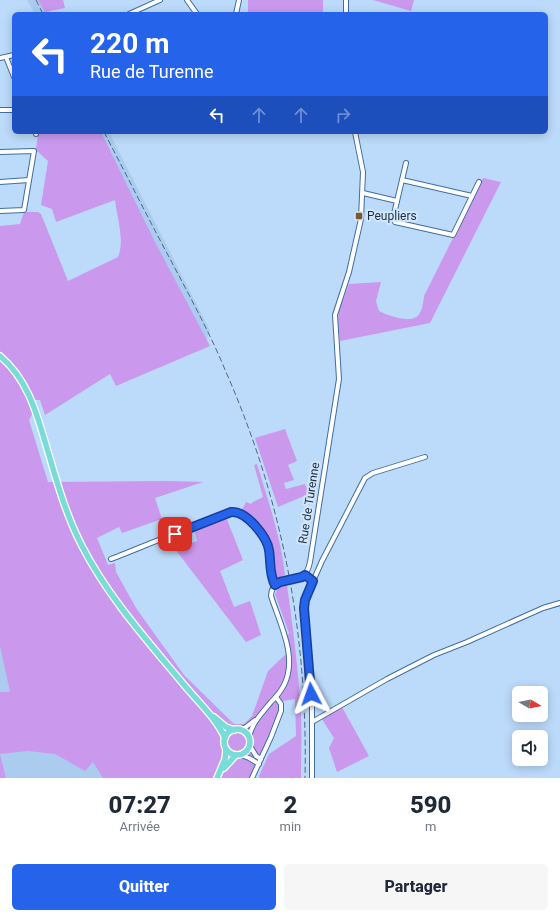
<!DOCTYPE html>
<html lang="fr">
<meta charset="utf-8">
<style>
:root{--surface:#fff;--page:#f6f6f7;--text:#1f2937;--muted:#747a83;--accent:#2563eb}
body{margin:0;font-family:Roboto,sans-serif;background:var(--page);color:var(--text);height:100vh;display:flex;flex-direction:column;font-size:15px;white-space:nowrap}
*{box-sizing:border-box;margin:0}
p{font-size:13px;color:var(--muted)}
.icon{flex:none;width:22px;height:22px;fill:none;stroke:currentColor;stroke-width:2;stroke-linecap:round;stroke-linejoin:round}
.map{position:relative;height:778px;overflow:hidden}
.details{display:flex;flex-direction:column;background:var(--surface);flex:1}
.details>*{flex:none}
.top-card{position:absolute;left:12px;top:12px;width:536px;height:122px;border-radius:6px;box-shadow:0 2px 10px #0003;background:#2563eb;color:#fff;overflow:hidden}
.needle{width:26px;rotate:99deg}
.buttons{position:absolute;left:512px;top:686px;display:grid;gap:8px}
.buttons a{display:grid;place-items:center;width:36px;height:36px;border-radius:6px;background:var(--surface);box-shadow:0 2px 10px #0003;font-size:20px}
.pin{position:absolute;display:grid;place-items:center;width:34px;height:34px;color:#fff;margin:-17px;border-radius:8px;box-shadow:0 2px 6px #0006}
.me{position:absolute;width:44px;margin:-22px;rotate:356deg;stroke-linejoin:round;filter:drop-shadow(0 0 3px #0008)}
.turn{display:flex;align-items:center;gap:14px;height:84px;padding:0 12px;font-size:18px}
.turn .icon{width:52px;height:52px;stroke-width:2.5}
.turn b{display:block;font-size:28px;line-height:34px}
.lanes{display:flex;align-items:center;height:38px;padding:0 12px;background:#0003;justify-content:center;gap:20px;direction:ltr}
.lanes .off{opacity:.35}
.eta{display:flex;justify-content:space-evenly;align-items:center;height:68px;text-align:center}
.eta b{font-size:24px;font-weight:800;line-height:28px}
.cta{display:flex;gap:8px;margin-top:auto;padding:8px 12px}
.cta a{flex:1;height:46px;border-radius:6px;background:var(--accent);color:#fff;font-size:16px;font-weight:800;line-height:46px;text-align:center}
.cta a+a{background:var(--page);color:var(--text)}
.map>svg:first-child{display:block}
.built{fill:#abccee}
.green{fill:#ca99ee}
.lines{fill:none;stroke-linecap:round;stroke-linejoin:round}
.minor-casing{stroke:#416f9f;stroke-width:6}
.major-casing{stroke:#fff;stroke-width:8}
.minor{stroke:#fff;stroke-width:4}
.major{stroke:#79dcd8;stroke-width:5.5}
.rail{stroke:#50687f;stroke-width:1;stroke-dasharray:6 3;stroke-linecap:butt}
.route-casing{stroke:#184099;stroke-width:10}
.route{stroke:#2563eb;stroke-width:7}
.poi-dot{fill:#7b5930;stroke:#d2e6fc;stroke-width:1.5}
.labels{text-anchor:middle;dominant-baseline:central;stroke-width:4;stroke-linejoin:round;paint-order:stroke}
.poi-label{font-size:12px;fill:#1c3044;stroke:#d2e6fc;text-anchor:start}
.street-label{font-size:12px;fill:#1c3044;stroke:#d2e6fc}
</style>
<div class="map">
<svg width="560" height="778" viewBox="0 0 560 778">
<rect width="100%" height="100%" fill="#bcdafa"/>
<!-- built -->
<g class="built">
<polygon points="27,0 42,0 51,14 35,14"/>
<polygon points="96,132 109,132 210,331 206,340"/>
<polygon points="0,646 119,778 0,778"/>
</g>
<!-- green -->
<g class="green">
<polygon points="38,0 63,0 65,8 45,12"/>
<rect x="248" y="0" width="75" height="14"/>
<polygon points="373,0 414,0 411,11"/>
<path d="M61,132H101L154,240L210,346L116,386L110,374L45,415L40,400H35L25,382L14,366L0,354V226L20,224L24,212H38L41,214L68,281L118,257C125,240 117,218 115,200L56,222L52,209L41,205L48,161L36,150L38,134Z"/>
<path d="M483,178L501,182L430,323L340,341L338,321L339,310L349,284L381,282L376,301L379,311C386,315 392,316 399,318C419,322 422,314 424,296Z"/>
<path d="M0,360C19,376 24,391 33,413L29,420L48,482L167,481L203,482L155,498L162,519L122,533L119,527L97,538L108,565L115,563L116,572L136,608L184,675L234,724H244L252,716L268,671L286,654L291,653L287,638L289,633L275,594L279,587L287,585C293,629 299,672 301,717C302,737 301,758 301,778H259V776L269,754L296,736L295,699L283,701L269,737L250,778H103L93,762L85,771L55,754L28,751L0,754L6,778H0V692H10L0,646Z"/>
<polygon points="285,429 297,461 288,465 294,480 284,483 286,489 305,484 309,494 278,507 255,438"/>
<path d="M257,464C268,500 281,538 285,575L282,576L283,578L276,579L274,576L271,553L268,543L241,512L246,502L251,504L253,502L263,497L254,465Z"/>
<polygon points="226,517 243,560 220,571 234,607 250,601 261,635 246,642 175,549 197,541 194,529"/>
<polygon points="342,707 369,756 337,772 329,748 334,738 322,719"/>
</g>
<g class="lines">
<defs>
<g id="minor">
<polyline points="187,0 197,14"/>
<polyline points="346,0 346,14"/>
<polyline points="129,14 160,0"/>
<polyline points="236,14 239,0"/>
<polyline points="6,57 14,77"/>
<polyline points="0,58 14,55"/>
<polyline points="0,110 14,110"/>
<polyline points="36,132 36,134"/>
<polyline points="0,152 34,151 24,210 0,211"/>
<polyline points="406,163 393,218 395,222 453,235 479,182"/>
<polyline points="402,180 472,196"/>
<polyline points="0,182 29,180"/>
<polyline points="363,193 397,201"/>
<path d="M111,559C128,553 228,510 238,512C246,514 259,530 264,538C273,552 266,570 275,585"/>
<polyline points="312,722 387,679 434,655 467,642 543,608 560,603"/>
<polyline points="239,730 246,727 255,720"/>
<path d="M249,738C251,724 262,713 271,702C276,697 281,691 284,685C298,657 280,624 271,596C271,590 273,586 279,583C295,578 306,582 310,562L339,379L335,315L349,272L361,219L363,172L355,132"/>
<polyline points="249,744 256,756 261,759"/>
<polyline points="241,755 249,758 259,764"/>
<polyline points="252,778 271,737 281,711 281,704 276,697"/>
<polyline points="312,778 312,707 304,610 306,597 322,561 365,478 373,473 425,457"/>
</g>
<g id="major">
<path d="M0,356C30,381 38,419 49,455C58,486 67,517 82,546C107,595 145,638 180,680C195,699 215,716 225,738"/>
<polyline points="214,717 226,727 234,730"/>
<circle cx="237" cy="742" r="13"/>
<polyline points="224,768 236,755"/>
<polyline points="217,778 225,759 226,750"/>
</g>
</defs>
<!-- minor casing -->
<use href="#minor" class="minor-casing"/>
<!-- major casing -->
<use href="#major" class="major-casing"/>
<!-- minor -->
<use href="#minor" class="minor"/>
<!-- major -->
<use href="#major" class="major"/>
<!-- rail -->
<g class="rail">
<polyline points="36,0 43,14"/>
<path d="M104,132C126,174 147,216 169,257C189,295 210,333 226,372C283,502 308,636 305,778"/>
</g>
</g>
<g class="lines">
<defs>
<path id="route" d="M175,534L231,512C246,510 267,537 269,550C271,562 269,574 275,585L280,582L302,577L305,575L313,581L305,600L304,608L311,694"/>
</defs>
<!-- route casing -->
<use href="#route" class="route-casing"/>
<!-- route -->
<use href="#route" class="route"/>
</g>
<!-- markers -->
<rect class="poi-dot" x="355" y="212" width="8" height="8" rx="2"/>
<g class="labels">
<!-- poi labels -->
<g class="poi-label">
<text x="367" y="216">Peupliers</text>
</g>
<!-- street labels -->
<g class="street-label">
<text transform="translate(309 503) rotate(-81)">Rue de Turenne</text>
</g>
</g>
</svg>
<div class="buttons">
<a><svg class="needle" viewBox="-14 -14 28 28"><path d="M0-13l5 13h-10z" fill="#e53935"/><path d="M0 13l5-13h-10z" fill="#747a83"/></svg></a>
<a><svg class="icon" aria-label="sound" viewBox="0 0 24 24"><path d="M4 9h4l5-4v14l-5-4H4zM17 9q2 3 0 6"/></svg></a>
</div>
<div class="pin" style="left:175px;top:534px;background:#d93025"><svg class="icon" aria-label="arrive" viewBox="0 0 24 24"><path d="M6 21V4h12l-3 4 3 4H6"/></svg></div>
<svg class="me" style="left:311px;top:694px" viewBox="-20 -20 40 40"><path d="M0-17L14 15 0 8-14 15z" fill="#2563eb" stroke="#fff" stroke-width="4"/></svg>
<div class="top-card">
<div class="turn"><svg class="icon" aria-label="left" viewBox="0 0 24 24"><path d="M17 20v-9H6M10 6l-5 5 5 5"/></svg><div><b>220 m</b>Rue de Turenne</div></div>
<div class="lanes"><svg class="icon" aria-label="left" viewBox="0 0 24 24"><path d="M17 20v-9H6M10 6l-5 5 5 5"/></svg><svg class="icon off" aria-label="ahead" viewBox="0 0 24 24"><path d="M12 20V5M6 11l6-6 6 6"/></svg><svg class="icon off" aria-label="ahead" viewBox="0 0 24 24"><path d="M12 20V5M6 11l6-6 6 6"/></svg><svg class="icon off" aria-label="right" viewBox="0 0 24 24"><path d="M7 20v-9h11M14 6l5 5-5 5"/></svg></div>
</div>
</div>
<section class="details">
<div class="eta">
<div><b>07:27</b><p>Arrivée</p></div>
<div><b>2</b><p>min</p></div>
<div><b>590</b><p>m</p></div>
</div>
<div class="cta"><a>Quitter</a><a>Partager</a></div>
</section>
